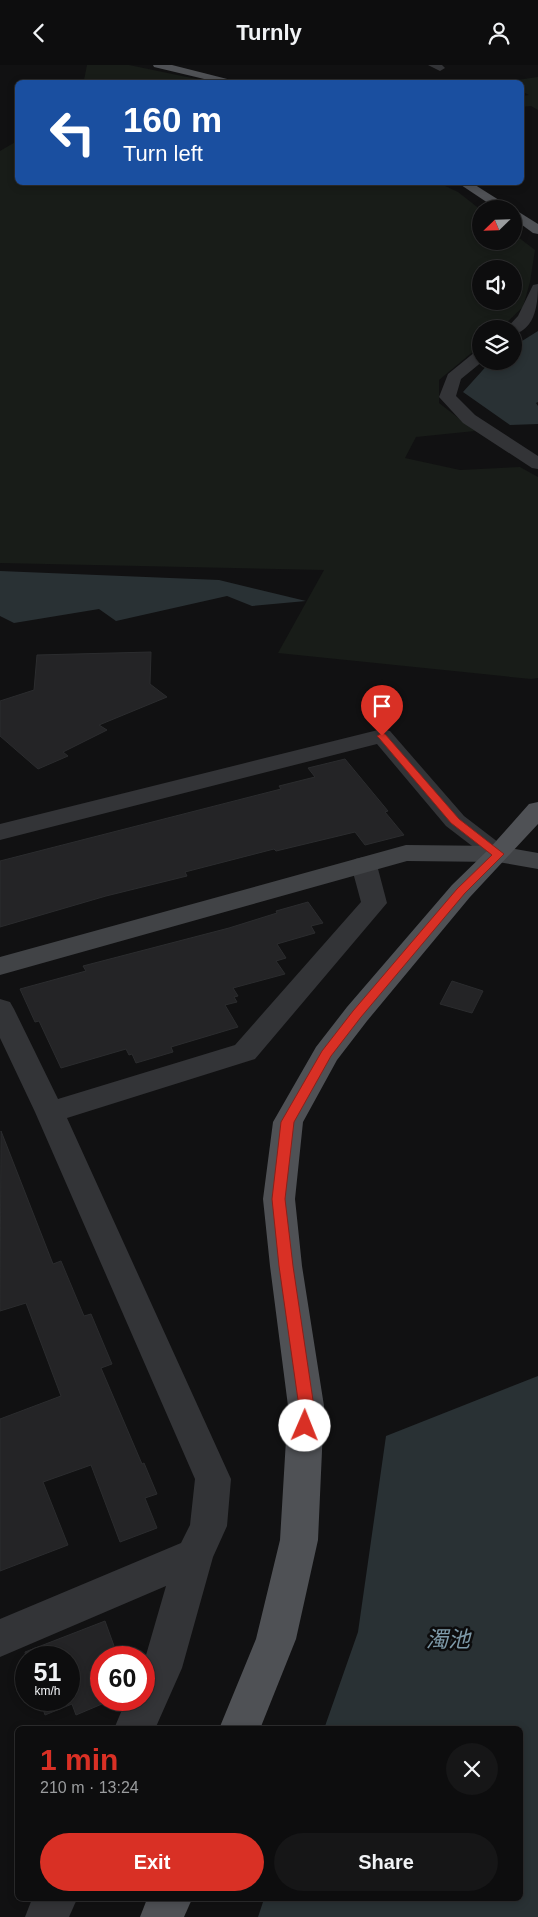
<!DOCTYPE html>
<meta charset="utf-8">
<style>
:root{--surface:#0d0d0e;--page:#161617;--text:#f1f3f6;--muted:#9a9c9e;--line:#2d2d2e;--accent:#d93025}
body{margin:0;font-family:Arial,"Noto Sans JP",sans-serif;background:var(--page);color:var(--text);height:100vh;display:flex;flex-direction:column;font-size:19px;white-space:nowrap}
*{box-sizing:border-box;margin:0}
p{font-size:16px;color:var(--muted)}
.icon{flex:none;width:28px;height:28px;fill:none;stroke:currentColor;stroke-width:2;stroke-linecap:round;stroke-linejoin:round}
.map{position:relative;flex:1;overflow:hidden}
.sheet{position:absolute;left:15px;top:1661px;width:508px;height:175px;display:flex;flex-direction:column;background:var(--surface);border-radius:8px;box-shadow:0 2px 8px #0003,0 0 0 1px var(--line)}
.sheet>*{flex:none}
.top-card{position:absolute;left:15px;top:15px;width:509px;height:105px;border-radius:8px;box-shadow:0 2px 8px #0003,0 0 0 1px var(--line);background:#1a4fa0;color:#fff;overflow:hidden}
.needle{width:32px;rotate:247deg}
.tools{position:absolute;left:472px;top:135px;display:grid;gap:10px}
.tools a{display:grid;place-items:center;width:50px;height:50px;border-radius:50%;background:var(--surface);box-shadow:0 2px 8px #0003,0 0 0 1px var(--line);font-size:25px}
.speed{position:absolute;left:15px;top:1581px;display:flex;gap:10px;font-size:25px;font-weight:700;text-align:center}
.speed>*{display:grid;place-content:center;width:65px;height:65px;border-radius:50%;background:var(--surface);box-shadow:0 2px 8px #0003,0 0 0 1px var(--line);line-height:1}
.speed small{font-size:12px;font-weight:400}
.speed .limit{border:8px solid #d22;background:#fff;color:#111}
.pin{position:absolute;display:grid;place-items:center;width:42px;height:42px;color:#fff;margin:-51px -21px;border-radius:50% 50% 50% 0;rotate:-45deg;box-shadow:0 0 5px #0007}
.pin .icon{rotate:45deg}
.me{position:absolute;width:55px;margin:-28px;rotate:1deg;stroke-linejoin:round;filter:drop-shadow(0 0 4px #0008)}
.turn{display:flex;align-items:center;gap:18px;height:105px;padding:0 25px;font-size:22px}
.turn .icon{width:65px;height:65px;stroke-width:2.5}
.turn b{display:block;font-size:35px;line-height:42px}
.round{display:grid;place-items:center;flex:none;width:52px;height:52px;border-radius:26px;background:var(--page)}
.headline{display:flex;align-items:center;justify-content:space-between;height:85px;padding:0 25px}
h1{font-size:30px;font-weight:700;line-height:38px;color:var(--accent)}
.cta{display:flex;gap:10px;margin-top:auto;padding:10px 25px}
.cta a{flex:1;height:58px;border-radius:30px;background:var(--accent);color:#fff;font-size:20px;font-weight:700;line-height:58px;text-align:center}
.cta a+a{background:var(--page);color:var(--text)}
header{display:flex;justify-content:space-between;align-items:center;height:65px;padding:0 25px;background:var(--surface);font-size:22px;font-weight:700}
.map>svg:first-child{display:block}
.green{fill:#181c18;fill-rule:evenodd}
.water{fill:#293134}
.building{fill:#242426;stroke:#2b2c2e}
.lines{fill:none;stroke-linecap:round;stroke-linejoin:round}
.street{fill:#333437;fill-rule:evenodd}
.secondary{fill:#414346;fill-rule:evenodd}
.primary{fill:#4f5155;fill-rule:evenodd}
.route{fill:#d93025;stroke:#8d1f18}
.labels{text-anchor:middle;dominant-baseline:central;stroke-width:5;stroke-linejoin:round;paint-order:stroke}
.near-water-label{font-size:22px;font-style:italic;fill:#7e9aa9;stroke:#0c0c0d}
</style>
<header><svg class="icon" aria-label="back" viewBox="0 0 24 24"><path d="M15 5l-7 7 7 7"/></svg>Turnly<svg class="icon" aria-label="person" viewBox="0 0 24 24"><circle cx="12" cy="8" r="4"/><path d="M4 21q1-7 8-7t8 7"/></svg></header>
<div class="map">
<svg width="538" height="1852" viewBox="0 0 538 1852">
<rect width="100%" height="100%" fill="#111112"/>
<!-- green -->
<g class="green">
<polygon points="87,0 129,0 211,17 81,17 84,15"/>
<polygon points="538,12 538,45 531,41 521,42 521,31 529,30 521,26 521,18 503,17"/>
<path d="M17,76L18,118H439L458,127L481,145V176H514V169L535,185L530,217L523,242L500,264H481V280L439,315V338L475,366L416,372L405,393L460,405L520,402L538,412V613L531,614L278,588L324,505L0,498V86ZM481,204H514V236H481Z"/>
</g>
<!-- water -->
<g class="water">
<polygon points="538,266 538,337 536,338 538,341 538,359 510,360 463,327 491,296 514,296 514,281"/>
<polygon points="0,506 219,515 306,536 252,541 227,531 116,556 99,544 14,558 0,551"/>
<polygon points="538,1311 538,1852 258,1852 264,1834 520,1834 520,1664 324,1664 358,1567 386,1371"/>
</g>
<!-- building -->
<g class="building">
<polygon points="151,587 150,619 167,632 99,660 107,665 63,687 68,691 38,704 0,671 0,636 34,625 37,590"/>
<polygon points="345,694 388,746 385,747 404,770 365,780 355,767 276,786 274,784 185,807 187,811 106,831 0,862 0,796 281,724 279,721 315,712 308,703"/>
<polygon points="308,837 323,858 311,861 315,868 277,879 286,893 276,896 285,909 233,923 238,931 234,932 237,937 225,940 238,962 171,982 173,987 136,998 132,989 129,990 126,984 61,1003 39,956 35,957 20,924 86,906 83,901 229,863 277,848 276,846"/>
<polygon points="452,916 483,926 472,948 440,939"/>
<polygon points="1,1066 53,1199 61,1196 84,1251 91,1249 112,1299 101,1303 142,1399 144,1398 157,1429 145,1433 157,1463 120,1477 91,1400 43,1417 68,1480 0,1506 0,1354 61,1331 26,1238 0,1246"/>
<polygon points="105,1556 118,1592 101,1592 101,1613 94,1616 102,1639 76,1650 72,1639 45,1650 40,1635 69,1635 69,1592 26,1592 25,1587"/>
</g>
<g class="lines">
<!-- street -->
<g class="street">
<polygon points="428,0 442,0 445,3 440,6"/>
<path d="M538,219C538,237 536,264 514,269V264H506L518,251L533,220Z"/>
<polygon points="481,285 481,296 483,296 461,314 456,331 475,350 538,391 538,404 532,403 463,358 439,332 448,309 475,287"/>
<polygon points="382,664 390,666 464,751 507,784 511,789 507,794 498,797 489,794 446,761 377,679 0,775 0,759"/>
<polygon points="364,792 373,794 377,800 387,838 255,994 67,1053 231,1414 227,1461 213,1492 182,1603 155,1664 114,1664 126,1635 144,1635 144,1597 166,1521 0,1592 0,1554 181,1478 190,1460 195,1414 35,1047 0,973 0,934 10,937 14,944 58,1034 235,980 361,837 351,800 355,794"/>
<polygon points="32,1834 77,1834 69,1852 25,1852"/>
</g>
<!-- secondary -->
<polygon class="secondary" points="406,780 498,781 538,788 538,804 498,797 407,796 0,910 0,892"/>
<!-- primary -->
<g class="primary">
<polygon points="153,0 172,0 243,18 221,18 154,2"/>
<polygon points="458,118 472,118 513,144 497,144"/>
<polygon points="514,144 538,159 538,169 533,168 514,154"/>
<polygon points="538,737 538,759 470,832 367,956 337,995 303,1057 295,1134 302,1201 324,1341 318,1475 296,1574 260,1664 219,1664 256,1574 280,1475 288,1341 270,1201 263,1134 273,1057 316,982 347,942 452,820 489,784 529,739"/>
<polygon points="147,1834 192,1834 184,1852 140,1852"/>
</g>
</g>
<!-- route -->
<polygon class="route" points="382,668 385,669 459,754 504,789 465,828 361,952 331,991 294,1057 285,1134 293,1201 314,1342 313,1361 310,1365 305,1367 300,1365 298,1361 299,1342 279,1201 272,1134 281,1057 322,986 353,946 457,824 492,790 451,758 379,673 377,671"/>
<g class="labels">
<!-- near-water labels -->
<g class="near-water-label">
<text x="448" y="1574">濁池</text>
</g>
</g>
</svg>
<div class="tools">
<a><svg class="needle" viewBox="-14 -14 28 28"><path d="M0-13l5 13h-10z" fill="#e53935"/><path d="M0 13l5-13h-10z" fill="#9a9c9e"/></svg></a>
<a><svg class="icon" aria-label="sound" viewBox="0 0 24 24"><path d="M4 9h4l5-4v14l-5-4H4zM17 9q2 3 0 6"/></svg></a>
<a><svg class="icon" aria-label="layers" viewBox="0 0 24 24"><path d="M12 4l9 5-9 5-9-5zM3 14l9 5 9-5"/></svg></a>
</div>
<div class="speed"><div>51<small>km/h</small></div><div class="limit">60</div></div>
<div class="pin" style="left:382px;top:671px;background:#d93025"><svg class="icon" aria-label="arrive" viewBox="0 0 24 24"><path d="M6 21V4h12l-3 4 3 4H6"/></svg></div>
<svg class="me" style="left:305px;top:1361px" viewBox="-20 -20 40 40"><circle r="19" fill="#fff"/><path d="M0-13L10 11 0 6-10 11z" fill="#d93025"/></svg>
<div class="top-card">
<div class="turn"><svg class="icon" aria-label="left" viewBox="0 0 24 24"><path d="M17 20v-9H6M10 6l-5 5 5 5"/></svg><div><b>160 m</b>Turn left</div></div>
</div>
<section class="sheet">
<div class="headline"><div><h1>1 min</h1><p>210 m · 13:24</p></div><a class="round"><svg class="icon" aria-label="close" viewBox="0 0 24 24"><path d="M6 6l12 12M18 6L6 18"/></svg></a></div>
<div class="cta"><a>Exit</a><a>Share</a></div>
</section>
</div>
